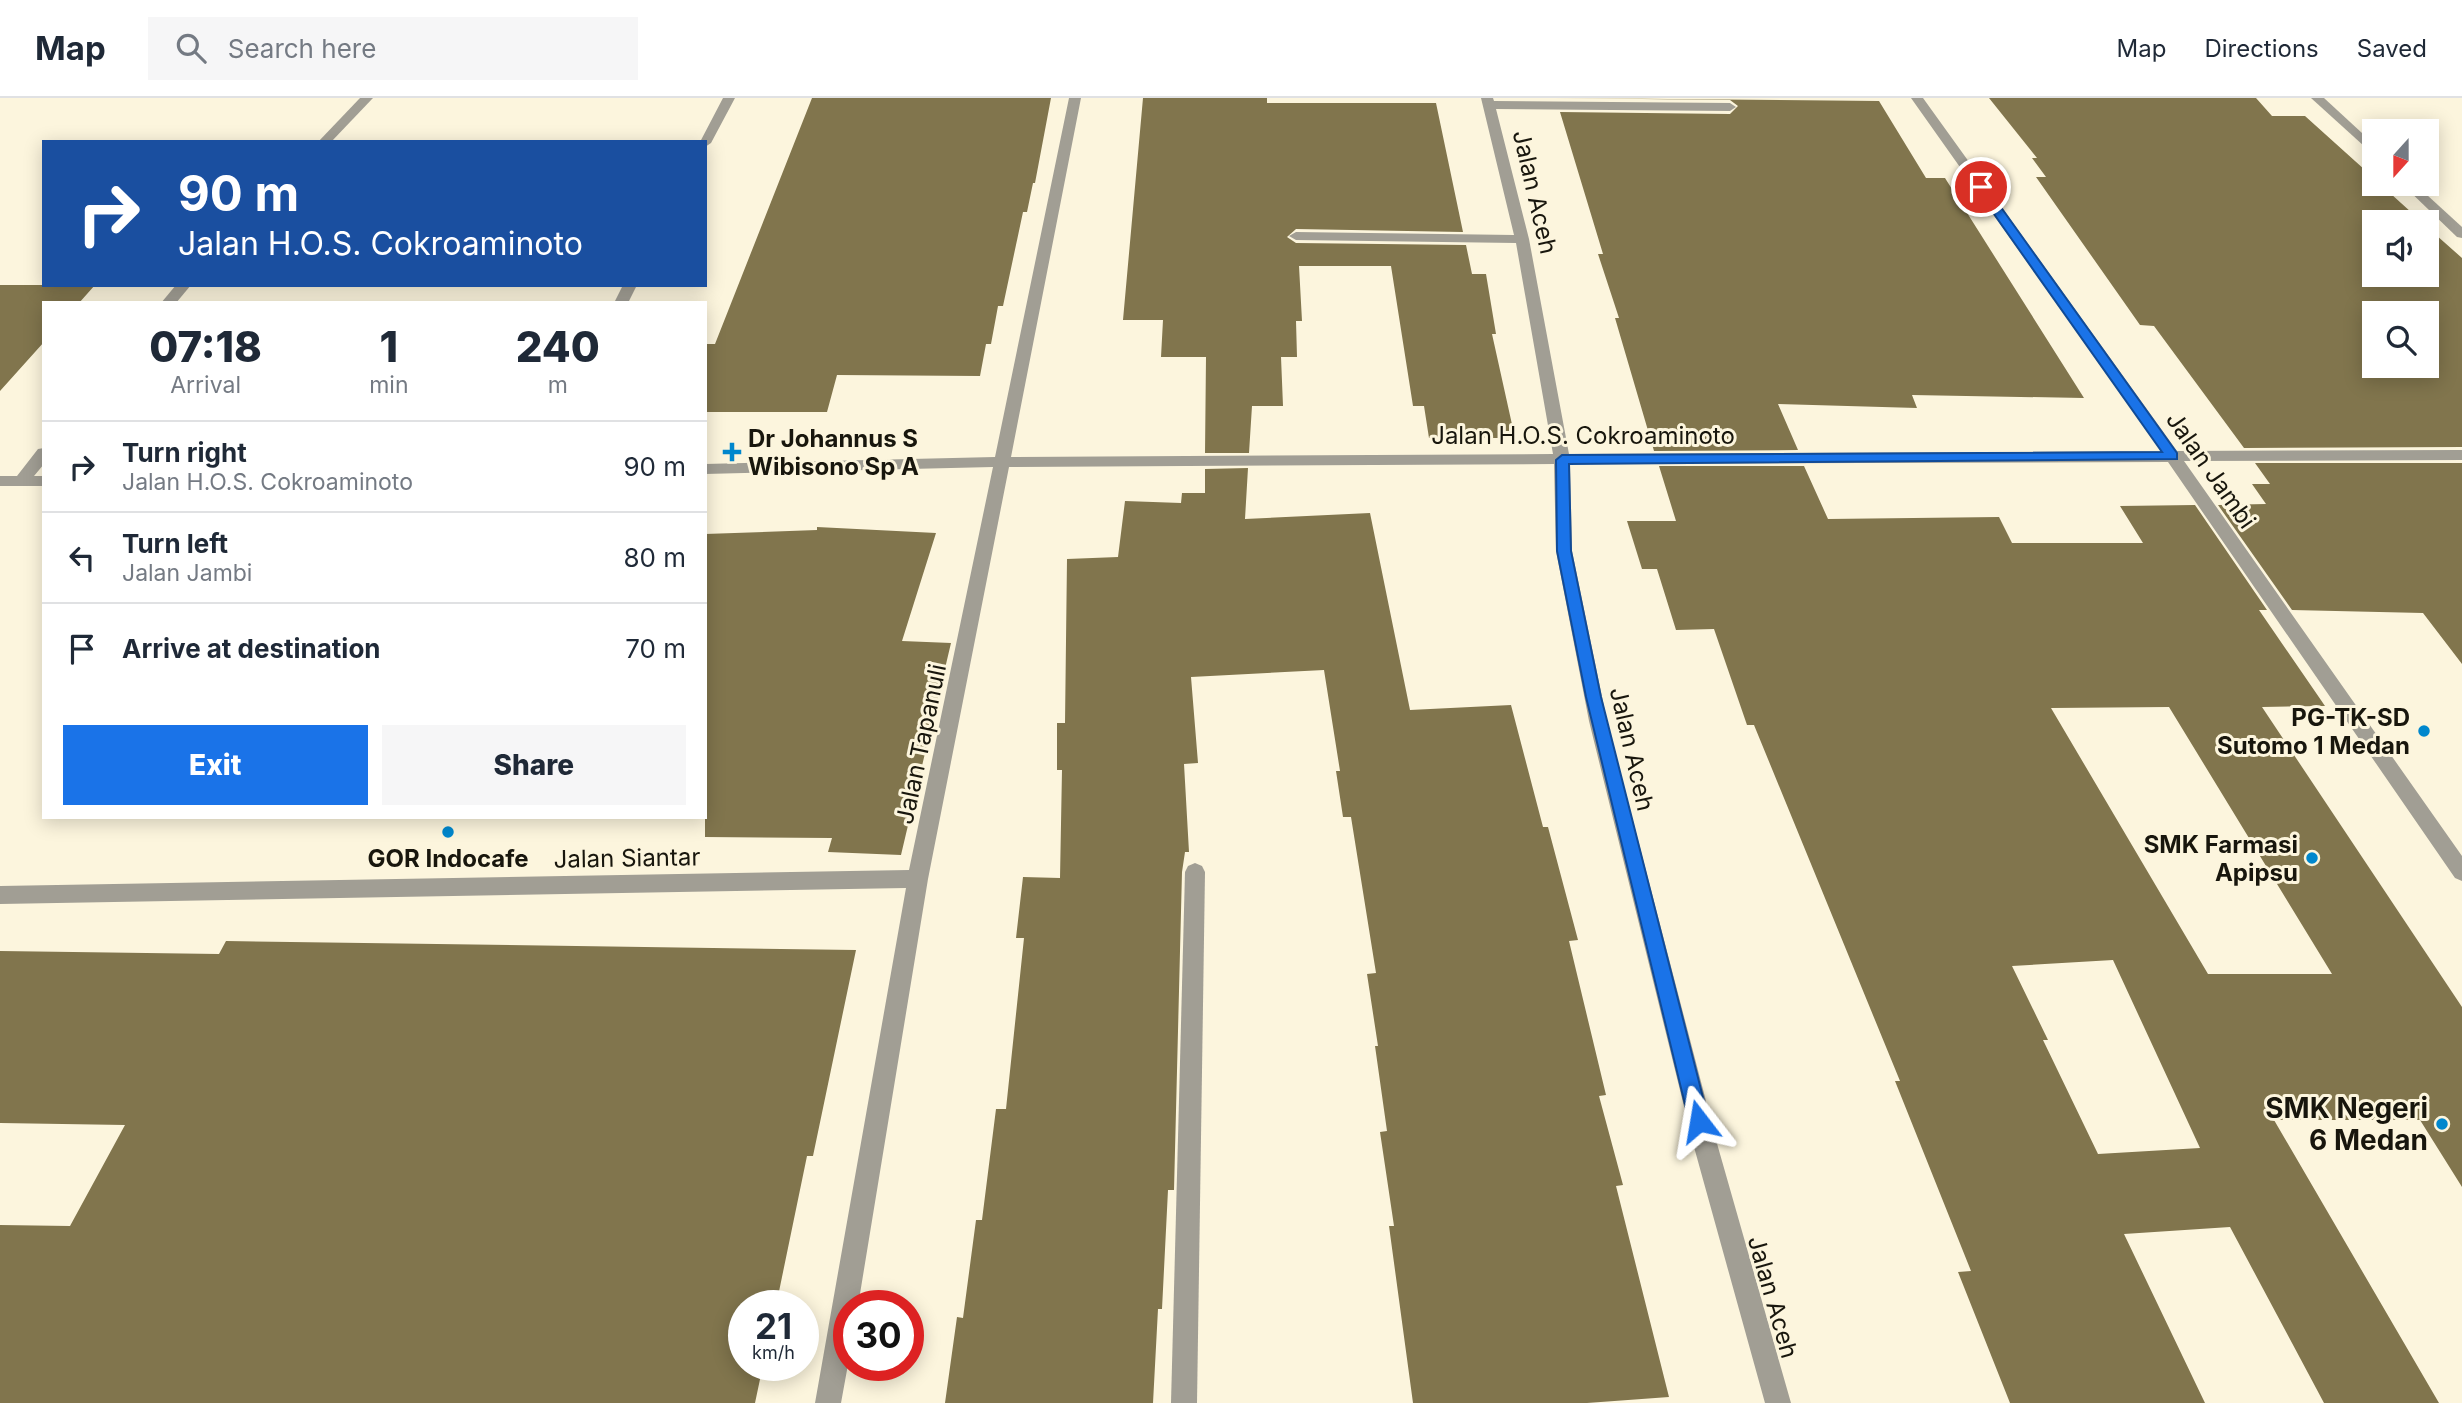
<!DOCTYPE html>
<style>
:root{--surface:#fff;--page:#f6f6f7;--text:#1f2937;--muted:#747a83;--line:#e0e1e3;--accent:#1a73e8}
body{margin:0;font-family:Inter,sans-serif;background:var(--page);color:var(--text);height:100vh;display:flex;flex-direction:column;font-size:26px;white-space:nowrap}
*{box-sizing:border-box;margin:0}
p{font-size:23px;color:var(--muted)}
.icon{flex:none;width:38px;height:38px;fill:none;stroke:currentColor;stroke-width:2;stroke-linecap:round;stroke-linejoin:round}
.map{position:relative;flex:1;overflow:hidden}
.side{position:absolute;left:42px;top:203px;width:665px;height:518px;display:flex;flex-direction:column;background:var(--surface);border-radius:0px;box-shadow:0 4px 18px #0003}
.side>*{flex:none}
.banner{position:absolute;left:42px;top:42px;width:665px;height:147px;border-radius:0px;box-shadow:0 4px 18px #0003;background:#1a4fa0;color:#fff;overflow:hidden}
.needle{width:46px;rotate:201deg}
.buttons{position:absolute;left:2362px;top:21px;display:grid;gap:14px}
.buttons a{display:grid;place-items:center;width:77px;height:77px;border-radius:0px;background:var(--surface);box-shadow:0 4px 18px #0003;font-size:35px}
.speed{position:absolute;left:728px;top:1192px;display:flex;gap:14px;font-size:35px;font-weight:700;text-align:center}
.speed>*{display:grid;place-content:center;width:91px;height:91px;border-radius:50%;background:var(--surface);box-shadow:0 4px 18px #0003;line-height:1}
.speed small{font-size:18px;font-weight:400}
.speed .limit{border:10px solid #d22;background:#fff;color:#111}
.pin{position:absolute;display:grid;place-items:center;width:60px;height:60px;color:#fff;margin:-30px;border:4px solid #fff;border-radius:50%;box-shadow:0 2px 7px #0007}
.me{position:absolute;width:77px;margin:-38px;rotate:346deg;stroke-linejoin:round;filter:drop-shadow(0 0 5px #0008)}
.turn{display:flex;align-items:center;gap:24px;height:147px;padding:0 21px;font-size:32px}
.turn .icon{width:91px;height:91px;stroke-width:2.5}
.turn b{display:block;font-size:49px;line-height:60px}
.eta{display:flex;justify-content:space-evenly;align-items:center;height:119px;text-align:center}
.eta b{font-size:42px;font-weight:800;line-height:49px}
.cta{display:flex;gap:14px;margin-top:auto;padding:14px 21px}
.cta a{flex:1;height:80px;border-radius:0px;background:var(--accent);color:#fff;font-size:28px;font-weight:800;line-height:80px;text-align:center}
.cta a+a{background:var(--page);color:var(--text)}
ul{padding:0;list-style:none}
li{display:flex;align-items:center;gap:21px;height:91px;padding:0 21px;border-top:2px solid var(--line)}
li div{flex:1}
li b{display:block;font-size:26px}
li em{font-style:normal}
header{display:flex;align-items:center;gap:42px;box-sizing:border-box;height:98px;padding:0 35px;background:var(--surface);border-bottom:2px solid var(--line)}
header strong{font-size:33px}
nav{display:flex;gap:38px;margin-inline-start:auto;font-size:24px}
.search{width:490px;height:63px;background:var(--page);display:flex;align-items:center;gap:18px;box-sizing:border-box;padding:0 24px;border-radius:0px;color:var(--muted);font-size:26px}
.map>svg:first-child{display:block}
.building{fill:#81754d;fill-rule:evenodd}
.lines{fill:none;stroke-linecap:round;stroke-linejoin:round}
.minor{fill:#a19e94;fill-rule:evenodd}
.route{fill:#1a73e8;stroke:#114b97;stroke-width:2}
.poi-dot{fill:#0087cd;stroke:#fcf5dd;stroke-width:2.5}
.labels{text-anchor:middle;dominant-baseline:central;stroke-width:6;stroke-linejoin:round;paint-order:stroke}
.street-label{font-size:24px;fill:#18160d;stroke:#fcf5dd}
.poi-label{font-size:24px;font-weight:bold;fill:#18160d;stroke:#fcf5dd;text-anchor:end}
.near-poi-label{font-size:28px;font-weight:bold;fill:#18160d;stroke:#fcf5dd;text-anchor:end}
</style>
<header>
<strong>Map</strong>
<div class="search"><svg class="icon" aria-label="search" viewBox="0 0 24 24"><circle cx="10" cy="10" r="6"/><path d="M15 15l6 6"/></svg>Search here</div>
<nav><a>Map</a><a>Directions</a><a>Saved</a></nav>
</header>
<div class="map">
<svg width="2462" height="1305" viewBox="0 0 2462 1305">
<rect width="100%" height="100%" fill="#fcf5dd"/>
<!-- building -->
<g class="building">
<polygon points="812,0 1051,0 1035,85 1033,85 1027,114 1023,114 1003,208 998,208 991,246 986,246 980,278 837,277 827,314 705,314 705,246 715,246"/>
<polygon points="1143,0 1267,0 1267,5 1436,5 1463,134 1296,131 1287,139 1296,145 1466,147 1472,176 1486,176 1496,236 1492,236 1515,340 1429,340 1424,308 1413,308 1391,168 1299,168 1302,223 1296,223 1297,259 1281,259 1283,308 1252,308 1249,355 1205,355 1206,259 1161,259 1163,222 1123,222"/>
<polygon points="1555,0 1879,3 1926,80 1945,80 2084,300 1912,297 1917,310 1778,306 1798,352 1654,353 1615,220 1619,220 1598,156 1603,156 1560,14 1730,16 1738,8 1730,2"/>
<path d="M1989,0H2256L2272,18H2305L2375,81V86H2380L2422,124H2375V177H2427V129L2462,160V349L2244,350L2154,228L2140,227L2036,79H2046L2032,60H2037ZM2375,215H2427V268H2375Z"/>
<polygon points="0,187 95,187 79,205 44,205 44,244 0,293"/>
<polygon points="2255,365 2462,365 2462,566 2423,515 2292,512 2218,407 2266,406 2252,386 2270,386"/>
<path d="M1659,368H1804L1828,421L1999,419L2012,445H2143L2120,408L2195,407L2267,512H2259L2325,608L2262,609L2462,909V1089L2420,1022H2274L2439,1305H2324L2230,1129L2124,1136L2205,1305H2010L1958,1174L1971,1173L1895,983H1900L1754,627H1747L1714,531L1676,532L1657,471H1642L1627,423H1676ZM2169,609L2332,876H2208L2051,610ZM2113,862L2200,1050L2098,1056L2043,942H2048L2012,868Z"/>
<polygon points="1248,370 1245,421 1370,415 1410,612 1511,607 1543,729 1548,729 1578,842 1569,843 1606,997 1599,998 1623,1087 1616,1088 1669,1299 1587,1305 1413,1305 1389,1128 1394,1128 1380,1034 1387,1033 1375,948 1378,948 1367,876 1376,875 1351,719 1343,719 1336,673 1340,673 1324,572 1191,579 1198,665 1184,666 1189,754 1185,754 1182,774 1174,1092 1168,1092 1162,1211 1158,1211 1153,1305 945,1305 957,1219 963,1220 976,1122 982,1122 996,1011 1006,1011 1024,840 1016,840 1023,779 1060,780 1062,672 1057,672 1057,625 1065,625 1067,461 1118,459 1125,403 1181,405 1182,395 1205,395 1205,371"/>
<polygon points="817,429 936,435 902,543 951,545 901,757 828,754 832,740 705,739 705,436 817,432"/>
<polygon points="226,843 856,852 813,1058 807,1058 776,1208 744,1208 744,1267 763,1267 755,1305 0,1305 0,1127 70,1128 125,1027 0,1025 0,853 219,856"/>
</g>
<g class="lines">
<!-- minor -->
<g class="minor">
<polygon points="360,0 373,0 331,44 318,44"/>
<polygon points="723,0 735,0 711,45 705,49 705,44 700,44"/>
<polygon points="1069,0 1081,0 1011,359 1553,356 1516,145 1296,142 1289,138 1296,134 1514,137 1481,0 1493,0 1494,3 1730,5 1736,9 1730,13 1496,11 1529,141 1569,356 2161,353 1911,0 1923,0 2177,353 2462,352 2462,362 2184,363 2462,758 2462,783 2455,780 2168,364 1570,366 1572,453 1607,623 1718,1049 1791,1305 1765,1305 1694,1049 1589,623 1556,453 1554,366 1009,369 928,781 858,1208 849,1208 849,1261 841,1305 815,1305 906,790 0,806 0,788 909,772 993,369 705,376 705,366 995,359"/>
<polygon points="2311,0 2324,0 2375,47 2375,58"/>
<polygon points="2402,86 2415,86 2462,129 2462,140 2457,139"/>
<polygon points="176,187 191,187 176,205 161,205"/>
<polygon points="623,187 637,187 628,205 614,205"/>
<polygon points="44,350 44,366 34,378 44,378 44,388 0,388 0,378 17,378 38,351"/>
<polygon points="1195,765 1202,768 1205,774 1197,1305 1171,1305 1185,774 1188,768"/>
</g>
</g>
<!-- route -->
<polygon class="route" points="1977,87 1985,87 2177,355 2177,361 1569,366 1571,453 1601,599 1709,1023 1706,1029 1699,1032 1692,1029 1689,1023 1586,599 1557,453 1556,362 1562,357 2162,354 1977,92"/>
<!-- markers -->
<g class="poi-dot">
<path d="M728.5 343.5h7v7h7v7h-7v7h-7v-7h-7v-7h7z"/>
<circle cx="2424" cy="633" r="7"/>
<circle cx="448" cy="734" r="7"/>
<circle cx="2312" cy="760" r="7"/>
<circle cx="2442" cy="1026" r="7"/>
</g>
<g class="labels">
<!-- street labels -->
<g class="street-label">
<text transform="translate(1535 94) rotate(77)">Jalan Aceh</text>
<text x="1583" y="337">Jalan H.O.S. Cokroaminoto</text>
<text transform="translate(2211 372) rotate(55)">Jalan Jambi</text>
<text transform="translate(921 646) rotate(-78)">Jalan Tapanuli</text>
<text transform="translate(1632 651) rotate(77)">Jalan Aceh</text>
<text transform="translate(627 760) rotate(-1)">Jalan Siantar</text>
<text transform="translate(1773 1199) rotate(74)">Jalan Aceh</text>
</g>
<!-- poi labels -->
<g class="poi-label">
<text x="748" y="340" text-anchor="start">Dr Johannus S<tspan x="748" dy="28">Wibisono Sp A</tspan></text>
<text x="2410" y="619">PG-TK-SD<tspan x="2410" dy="28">Sutomo 1 Medan</tspan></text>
<text x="2298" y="746">SMK Farmasi<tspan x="2298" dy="28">Apipsu</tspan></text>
<text x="448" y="760" text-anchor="middle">GOR Indocafe</text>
</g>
<!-- near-poi labels -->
<g class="near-poi-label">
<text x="2428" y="1010">SMK Negeri<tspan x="2428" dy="32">6 Medan</tspan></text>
</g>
</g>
</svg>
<div class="buttons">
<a><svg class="needle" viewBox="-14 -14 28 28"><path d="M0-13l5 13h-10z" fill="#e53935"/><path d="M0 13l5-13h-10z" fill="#747a83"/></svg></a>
<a><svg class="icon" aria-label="sound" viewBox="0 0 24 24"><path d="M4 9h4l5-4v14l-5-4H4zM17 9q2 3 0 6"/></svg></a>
<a><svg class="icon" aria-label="search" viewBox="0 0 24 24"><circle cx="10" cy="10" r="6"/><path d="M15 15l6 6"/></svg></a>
</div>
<div class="speed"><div>21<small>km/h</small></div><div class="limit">30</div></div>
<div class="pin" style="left:1981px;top:89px;background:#d93025"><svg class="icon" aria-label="arrive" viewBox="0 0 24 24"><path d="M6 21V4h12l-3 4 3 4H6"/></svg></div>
<svg class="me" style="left:1699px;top:1023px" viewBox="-20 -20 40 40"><path d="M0-17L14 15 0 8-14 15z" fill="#1a73e8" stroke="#fff" stroke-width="4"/></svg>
<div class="banner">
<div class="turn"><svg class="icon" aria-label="right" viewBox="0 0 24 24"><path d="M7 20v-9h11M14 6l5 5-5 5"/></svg><div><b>90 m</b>Jalan H.O.S. Cokroaminoto</div></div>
</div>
<section class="side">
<div class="eta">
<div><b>07:18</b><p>Arrival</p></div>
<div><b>1</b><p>min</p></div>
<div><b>240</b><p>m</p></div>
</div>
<ul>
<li><svg class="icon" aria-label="right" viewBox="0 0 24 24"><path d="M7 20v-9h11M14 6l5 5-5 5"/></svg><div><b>Turn right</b><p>Jalan H.O.S. Cokroaminoto</p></div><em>90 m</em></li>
<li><svg class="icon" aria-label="left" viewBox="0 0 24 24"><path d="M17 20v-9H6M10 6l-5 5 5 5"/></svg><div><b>Turn left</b><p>Jalan Jambi</p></div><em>80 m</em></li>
<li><svg class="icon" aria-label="arrive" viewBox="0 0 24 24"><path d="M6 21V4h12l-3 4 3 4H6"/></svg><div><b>Arrive at destination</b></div><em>70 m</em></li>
</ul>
<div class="cta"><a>Exit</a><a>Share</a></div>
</section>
</div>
